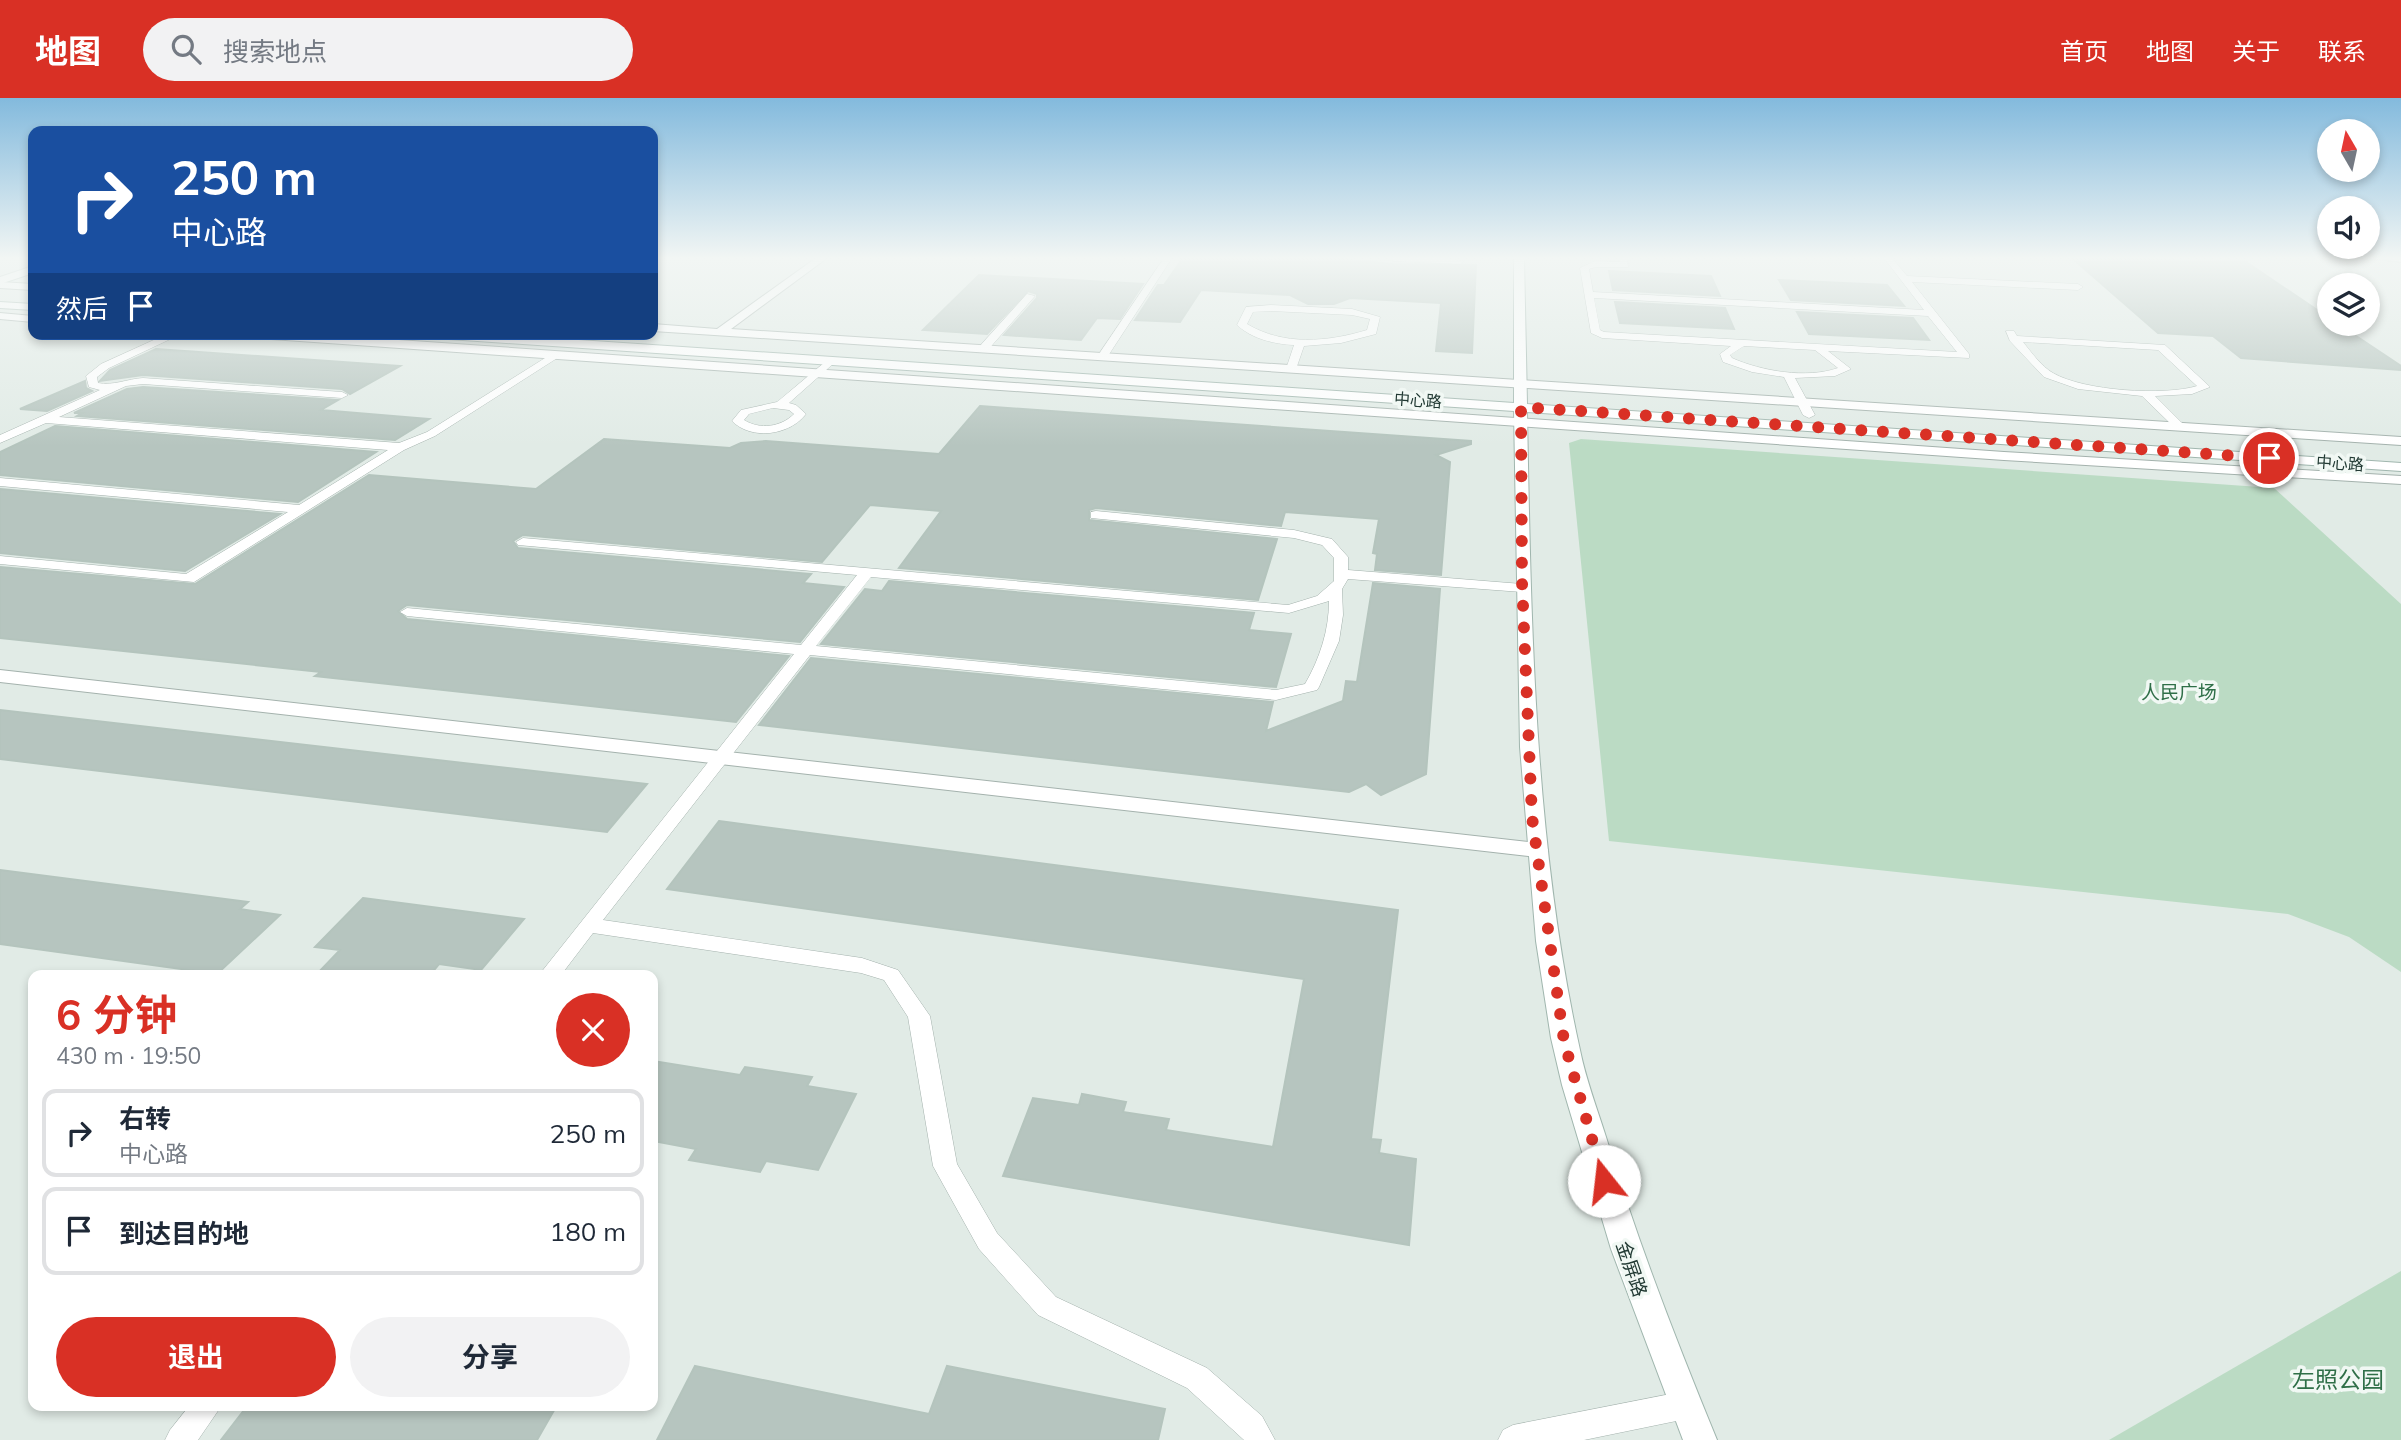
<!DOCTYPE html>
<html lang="zh">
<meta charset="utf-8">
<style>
:root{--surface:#fff;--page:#f2f2f3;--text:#1f2937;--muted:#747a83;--line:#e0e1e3;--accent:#d93025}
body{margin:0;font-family:Mulish,"Noto Sans SC",sans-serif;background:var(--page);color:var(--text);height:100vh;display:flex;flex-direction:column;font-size:26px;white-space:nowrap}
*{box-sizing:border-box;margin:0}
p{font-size:23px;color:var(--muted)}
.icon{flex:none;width:38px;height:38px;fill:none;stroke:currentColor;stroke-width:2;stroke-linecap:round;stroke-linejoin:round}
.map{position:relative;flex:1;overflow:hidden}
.panel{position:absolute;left:28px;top:872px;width:630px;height:441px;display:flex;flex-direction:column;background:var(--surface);border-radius:14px;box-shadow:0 4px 10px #0003}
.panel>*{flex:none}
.top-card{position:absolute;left:28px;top:28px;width:630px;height:214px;border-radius:14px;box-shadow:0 4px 10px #0003;background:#1a4fa0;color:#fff;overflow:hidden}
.needle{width:46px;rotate:351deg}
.fabs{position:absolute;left:2317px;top:21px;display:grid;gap:14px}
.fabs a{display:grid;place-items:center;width:63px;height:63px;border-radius:50%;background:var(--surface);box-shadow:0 4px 10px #0003;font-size:35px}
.pin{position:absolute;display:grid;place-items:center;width:60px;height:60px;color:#fff;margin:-30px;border:4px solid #fff;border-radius:50%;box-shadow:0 2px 7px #0007}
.me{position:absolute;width:77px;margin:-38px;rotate:344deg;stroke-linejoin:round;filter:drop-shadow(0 0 5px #0008)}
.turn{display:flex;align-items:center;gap:24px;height:147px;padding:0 28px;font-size:32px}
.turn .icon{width:91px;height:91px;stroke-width:2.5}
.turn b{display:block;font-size:49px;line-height:60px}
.then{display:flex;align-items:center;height:66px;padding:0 28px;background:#0003;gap:14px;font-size:26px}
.round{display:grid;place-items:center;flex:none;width:74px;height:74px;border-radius:37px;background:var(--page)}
.headline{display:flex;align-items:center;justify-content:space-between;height:119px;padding:0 28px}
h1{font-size:42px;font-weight:700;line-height:52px;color:var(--accent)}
.button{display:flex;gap:14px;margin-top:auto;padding:14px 28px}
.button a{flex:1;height:80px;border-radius:42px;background:var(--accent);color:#fff;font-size:28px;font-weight:700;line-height:80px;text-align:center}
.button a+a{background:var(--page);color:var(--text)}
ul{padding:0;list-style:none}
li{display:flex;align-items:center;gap:21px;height:88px;margin:0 14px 10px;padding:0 14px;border:4px solid var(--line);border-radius:14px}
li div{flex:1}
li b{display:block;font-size:26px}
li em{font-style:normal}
header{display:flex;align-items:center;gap:42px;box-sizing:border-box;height:98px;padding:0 35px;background:var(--accent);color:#fff}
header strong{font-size:33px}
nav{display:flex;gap:38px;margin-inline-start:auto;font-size:24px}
.search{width:490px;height:63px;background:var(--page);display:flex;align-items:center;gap:18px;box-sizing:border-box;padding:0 24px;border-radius:38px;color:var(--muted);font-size:26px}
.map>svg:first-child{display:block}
.green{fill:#bbdbc4}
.building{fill:#b6c5bf;stroke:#b4c4bd;stroke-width:2}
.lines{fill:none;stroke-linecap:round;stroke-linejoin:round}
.lane-casing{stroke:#a4b2ad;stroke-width:1}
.street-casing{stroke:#a4b2ad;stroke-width:2}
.secondary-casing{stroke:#a0b6ae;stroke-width:2}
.lane{fill:#fff;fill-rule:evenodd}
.street{fill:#fff;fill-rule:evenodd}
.secondary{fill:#fff;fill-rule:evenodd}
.route{stroke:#d93025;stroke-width:12;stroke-dasharray:0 21.6}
.labels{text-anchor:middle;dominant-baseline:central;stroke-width:7;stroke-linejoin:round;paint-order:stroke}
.far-street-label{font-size:16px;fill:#223a34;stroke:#f1f8f4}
.park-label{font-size:19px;fill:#2f6f48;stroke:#f1f8f4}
.street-label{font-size:19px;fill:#223a34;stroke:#f1f8f4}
.near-park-label{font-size:23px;fill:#2f6f48;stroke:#f1f8f4}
</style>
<header>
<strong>地图</strong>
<div class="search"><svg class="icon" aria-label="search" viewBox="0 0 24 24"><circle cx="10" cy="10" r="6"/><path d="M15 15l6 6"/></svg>搜索地点</div>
<nav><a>首页</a><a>地图</a><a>关于</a><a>联系</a></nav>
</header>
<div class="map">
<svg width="2401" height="1342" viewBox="0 0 2401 1342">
<rect width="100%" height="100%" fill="#e1ebe6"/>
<!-- green -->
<g class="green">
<polygon points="1581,341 2274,390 2401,506 2401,874 2349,839 2288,816 1609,743 1569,345"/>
<polygon points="2401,1173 2401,1342 2109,1342"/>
</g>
<!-- building -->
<g class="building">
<polygon points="1183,160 1327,160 1393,166 1476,167 1472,255 1436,253 1441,205 1350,200 1334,206 1308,206 1290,197 1201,192 1180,224 1135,222 1158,187 1164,187"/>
<polygon points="2072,160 2246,164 2329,220 2329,226 2338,226 2401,268 2401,272 2241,260 2213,238 2158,235"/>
<polygon points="1609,173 1711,178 1720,198 1613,192"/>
<polygon points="979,177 1143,186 1120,221 1097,220 1081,242 1004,237 1037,200 1037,196 1028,193 987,236 923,232"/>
<polygon points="1779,182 1887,187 1904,208 1791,202"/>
<polygon points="1615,204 1725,210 1734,231 1620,225"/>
<polygon points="1797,214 1913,220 1929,242 1809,236"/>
<polygon points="156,251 400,268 350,296 342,291 143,277 100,283 110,272"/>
<polygon points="85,283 86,290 92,293 47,313 20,311"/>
<polygon points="143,289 338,302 321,312 429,321 395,342 77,318 82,315 74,315 127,291"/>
<polygon points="980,308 1471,343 1471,346 1436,357 1450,364 1441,477 1375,472 1377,456 1373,455 1379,421 1285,414 1281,428 1096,410 1089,412 1089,422 1277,441 1258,502 899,470 941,413 870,407 822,464 523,437 513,443 518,450 811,476 803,485 844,489 800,544 407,507 398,513 407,521 789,558 736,624 315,578 321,574 0,540 0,469 195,486 369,377 536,391 604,341 730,350 741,345 766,343 939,356"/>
<polygon points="55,328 376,354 298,404 0,377 0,354"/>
<polygon points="0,391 280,416 185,473 0,455"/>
<polygon points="889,483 1254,515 1249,532 1291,536 1276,589 821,546 865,491 882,493"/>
<polygon points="1373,485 1440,491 1426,676 1381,697 1366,686 1349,694 759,627 811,560 1273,604 1266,633 1343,603 1346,583 1357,584"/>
<polygon points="0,612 647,686 607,734 0,661"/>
<polygon points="719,723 1398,812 1371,1041 1381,1042 1379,1055 1416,1061 1409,1147 1003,1078 1033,1000 1079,1007 1082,996 1126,1004 1123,1014 1169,1021 1166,1032 1273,1049 1304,881 667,791"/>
<polygon points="0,772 248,804 240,811 280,817 217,876 0,846"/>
<polygon points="363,800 524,821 481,872 439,866 430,877 316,877 340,852 315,849"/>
<polygon points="653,963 740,977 745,969 812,979 807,988 856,996 818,1072 766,1063 760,1074 689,1062 696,1051 653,1043"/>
<polygon points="695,1268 929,1316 947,1268 1165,1311 1158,1342 657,1342"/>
<polygon points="248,1307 557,1307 537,1342 221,1342"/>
</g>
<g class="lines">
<defs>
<g id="lane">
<polygon points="1164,160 1172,160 1106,261 1098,261 1097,259"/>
<polygon points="1389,160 1444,160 1464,163 1460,166 1393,163"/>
<path d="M1619,160H1627L1628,169H1596L1589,171L1593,194L1924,212L1884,160H1892L1907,178L2078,186L2083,189L2078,192L1912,184L1969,256V260L1828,253L1851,271L1835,278L1795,280L1815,317L1809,320L1803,317L1784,279L1752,274L1723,264L1720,256L1731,248L1602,240L1591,235L1580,170L1595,163L1620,164ZM1594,200L1928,218L1957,254L1604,234L1600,232ZM1744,248L1815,252L1838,270C1807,281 1761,273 1732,260L1730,257Z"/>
<polygon points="1027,196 1035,198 987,253 979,253 979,249"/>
<path d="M1271,207L1352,211L1380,219L1376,236L1341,245L1304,248L1296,271L1291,274L1286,271L1294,247C1274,246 1252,241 1237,227L1246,209ZM1271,213L1352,217L1370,221L1367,232C1327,244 1284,248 1247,226L1253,214Z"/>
<path d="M2006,233H2014L2017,238L2165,247L2210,289L2192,296L2155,298L2185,328L2175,330L2142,298L2078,291L2044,279L2010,243ZM2023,244L2158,252L2197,288C2164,298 2084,293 2053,275C2041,268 2032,255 2023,244Z"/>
<path d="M167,236H181L109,270L97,279L98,285C113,288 127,281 143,280L342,294L348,297L342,300L143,286L126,288L59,319L399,345L427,334L553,255L562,257L435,338L404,352L194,484L0,466V458L186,476L288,414L0,388V380L299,407L388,352L46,325L0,345V337L100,292L89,289L86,278L101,266Z"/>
<path d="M830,260L835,263L834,265L789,305L796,307L806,316C790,337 752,343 732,323L741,312L777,304ZM773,310L789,312L794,316C781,329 760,332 744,322L749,316Z"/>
<path d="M1096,413L1294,432L1332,441L1348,459V472L1522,486L1529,490L1522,494L1348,481L1342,491L1343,517L1339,543L1319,589L1317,592L1276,602L810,557L603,822L862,860L898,872L930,918L957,1066L997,1135L1056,1199L1207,1270L1262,1318L1275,1342H1244L1187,1290L1038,1217L979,1151L933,1068L908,919L884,882L861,875L593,835L561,877H539L794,556L407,518L400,514L407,510L801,547L857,477L518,447L516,444L523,440L1288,507L1317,498L1334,483V460L1322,447L1294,440L1091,420V414ZM871,479L1289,515L1329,503C1329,532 1320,560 1305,586L1276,592L816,548Z"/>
<polygon points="1686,1293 1696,1297 1700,1307 1696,1317 1686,1321 1584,1342 1498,1342 1503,1332 1513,1327"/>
<polygon points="190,1307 222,1307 198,1342 165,1342 170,1332"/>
</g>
<g id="street">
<polygon points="816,160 827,160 731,231 2401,339 2401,347 653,233 653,226 717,231"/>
<polygon points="2369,160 2401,160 2401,164"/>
<polygon points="0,184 33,186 33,192 0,190"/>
<polygon points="0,215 33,218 33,224 0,221"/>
<polygon points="251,236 312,236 2004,354 2401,378 2401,386 2004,362 257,240"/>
<polygon points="0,572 1537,745 1545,747 1548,752 1545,757 1537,759 0,584"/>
</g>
<g id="secondary">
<path d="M1514,160H1524L1527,306L2401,365V373L1527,314C1531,526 1534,744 1580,952C1586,982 1597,1010 1606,1039C1637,1142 1676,1242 1717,1342H1683L1611,1151L1562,987L1551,940L1536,843L1520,649L1514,313L434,240L428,236H491L1514,305Z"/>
<polygon points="33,168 33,175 0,186 0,179"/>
<polygon points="0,204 33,206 33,212 0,210"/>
</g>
</defs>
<!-- lane casing -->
<use href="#lane" class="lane-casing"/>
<!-- street casing -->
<use href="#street" class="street-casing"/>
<!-- secondary casing -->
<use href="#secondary" class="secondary-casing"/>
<!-- lane -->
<use href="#lane" class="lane"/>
<!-- street -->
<use href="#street" class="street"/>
<!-- secondary -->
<use href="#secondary" class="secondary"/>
</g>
<!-- sky -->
<linearGradient id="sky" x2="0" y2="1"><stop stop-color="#83badd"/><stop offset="0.46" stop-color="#f2f6f4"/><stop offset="1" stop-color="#f2f6f4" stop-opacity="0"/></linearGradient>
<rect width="2401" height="348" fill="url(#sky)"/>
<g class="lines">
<!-- route -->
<polyline class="route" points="1604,1083 1564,943 1532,719 1522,484 1521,309 2269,360"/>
</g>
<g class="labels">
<!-- far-street labels -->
<g class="far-street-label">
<text transform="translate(1418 302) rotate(4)">中心路</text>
<text transform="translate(2340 365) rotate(4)">中心路</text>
</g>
<!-- park labels -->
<g class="park-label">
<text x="2179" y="594">人民广场</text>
</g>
<!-- street labels -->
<g class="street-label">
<text transform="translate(1632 1171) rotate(71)">金屏路</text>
</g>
<!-- near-park labels -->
<g class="near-park-label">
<text x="2338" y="1281">左照公园</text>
</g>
</g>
</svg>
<div class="fabs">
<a><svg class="needle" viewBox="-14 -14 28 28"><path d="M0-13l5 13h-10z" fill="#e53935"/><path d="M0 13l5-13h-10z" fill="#747a83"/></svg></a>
<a><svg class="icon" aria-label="sound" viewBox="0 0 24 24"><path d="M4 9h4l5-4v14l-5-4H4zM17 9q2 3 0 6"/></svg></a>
<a><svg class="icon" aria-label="layers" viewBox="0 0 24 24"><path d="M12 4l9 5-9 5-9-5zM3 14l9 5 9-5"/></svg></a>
</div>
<div class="pin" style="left:2269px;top:360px;background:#d93025"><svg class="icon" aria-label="arrive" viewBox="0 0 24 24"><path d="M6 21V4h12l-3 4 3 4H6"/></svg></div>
<svg class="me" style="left:1604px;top:1083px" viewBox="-20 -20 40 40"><circle r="19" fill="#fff"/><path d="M0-13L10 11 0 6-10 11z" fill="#d93025"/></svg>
<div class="top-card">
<div class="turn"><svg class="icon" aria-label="right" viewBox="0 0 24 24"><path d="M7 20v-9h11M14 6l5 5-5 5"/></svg><div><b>250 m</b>中心路</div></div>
<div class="then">然后<svg class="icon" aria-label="arrive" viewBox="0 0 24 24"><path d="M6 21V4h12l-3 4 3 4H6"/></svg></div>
</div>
<section class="panel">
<div class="headline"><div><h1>6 分钟</h1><p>430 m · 19:50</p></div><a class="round" style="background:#d93025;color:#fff"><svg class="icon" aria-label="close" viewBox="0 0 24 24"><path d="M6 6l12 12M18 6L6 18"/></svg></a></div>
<ul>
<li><svg class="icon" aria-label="right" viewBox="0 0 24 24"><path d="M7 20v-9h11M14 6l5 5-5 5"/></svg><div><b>右转</b><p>中心路</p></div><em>250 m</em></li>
<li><svg class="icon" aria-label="arrive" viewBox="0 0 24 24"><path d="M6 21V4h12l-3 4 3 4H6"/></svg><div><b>到达目的地</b></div><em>180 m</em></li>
</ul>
<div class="button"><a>退出</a><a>分享</a></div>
</section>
</div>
